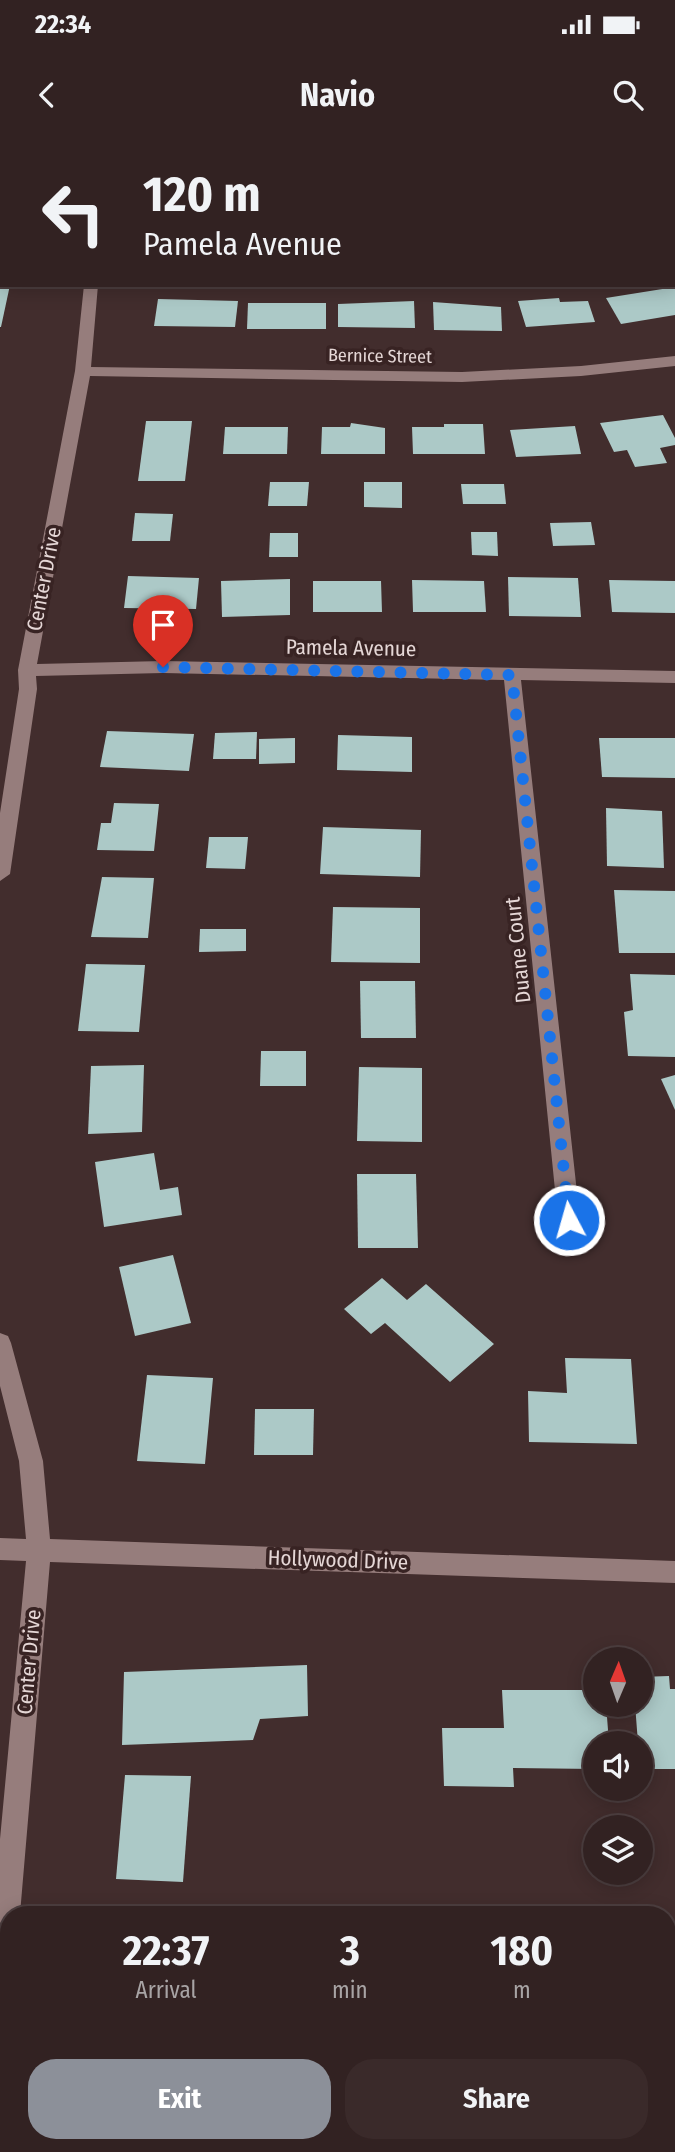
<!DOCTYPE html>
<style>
:root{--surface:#322222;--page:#3a2a2a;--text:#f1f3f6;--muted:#a8a4a5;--line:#4d3f40;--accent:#8c9099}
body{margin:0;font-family:"Fira Sans Condensed",sans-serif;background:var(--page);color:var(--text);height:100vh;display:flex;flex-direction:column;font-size:26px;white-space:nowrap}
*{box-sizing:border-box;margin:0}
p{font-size:23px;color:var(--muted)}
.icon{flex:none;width:38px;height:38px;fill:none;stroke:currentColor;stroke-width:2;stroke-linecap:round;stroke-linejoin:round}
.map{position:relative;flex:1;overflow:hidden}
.sheet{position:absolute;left:0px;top:1766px;width:676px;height:247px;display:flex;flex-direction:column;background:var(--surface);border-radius:28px 28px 0 0;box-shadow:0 4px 18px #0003,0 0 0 2px var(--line)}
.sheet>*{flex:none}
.top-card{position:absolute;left:0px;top:0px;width:676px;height:147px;box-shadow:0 4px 18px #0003,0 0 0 2px var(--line);background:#322222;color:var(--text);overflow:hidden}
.needle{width:46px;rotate:2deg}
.buttons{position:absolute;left:583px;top:1507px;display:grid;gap:14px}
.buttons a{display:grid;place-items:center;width:70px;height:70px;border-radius:50%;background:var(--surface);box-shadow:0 4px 18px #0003,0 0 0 2px var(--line);font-size:35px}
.pin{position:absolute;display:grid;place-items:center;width:60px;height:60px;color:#fff;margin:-72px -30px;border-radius:50% 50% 50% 0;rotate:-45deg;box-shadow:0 0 7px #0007}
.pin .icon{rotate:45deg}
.me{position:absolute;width:77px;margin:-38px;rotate:354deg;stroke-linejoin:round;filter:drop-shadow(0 0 5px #0008)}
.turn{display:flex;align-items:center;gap:24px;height:147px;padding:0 28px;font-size:32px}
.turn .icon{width:91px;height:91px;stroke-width:2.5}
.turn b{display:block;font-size:49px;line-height:60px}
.eta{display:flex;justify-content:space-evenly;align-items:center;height:119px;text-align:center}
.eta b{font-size:42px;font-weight:700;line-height:49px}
.action{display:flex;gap:14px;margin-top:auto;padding:14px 28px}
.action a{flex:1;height:80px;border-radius:28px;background:var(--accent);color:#fff;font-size:28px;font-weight:700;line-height:80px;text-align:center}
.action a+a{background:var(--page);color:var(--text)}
.status{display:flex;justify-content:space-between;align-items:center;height:49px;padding:0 35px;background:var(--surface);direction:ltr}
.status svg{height:19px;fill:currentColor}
header{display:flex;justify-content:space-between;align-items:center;height:91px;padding:0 28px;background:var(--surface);font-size:32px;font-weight:700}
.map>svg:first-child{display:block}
.building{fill:#acc9c7}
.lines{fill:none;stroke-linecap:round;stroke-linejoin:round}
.minor{fill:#967d7c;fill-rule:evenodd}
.route{stroke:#1a73e8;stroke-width:12;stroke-dasharray:0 21.6}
.labels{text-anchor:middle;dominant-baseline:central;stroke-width:7;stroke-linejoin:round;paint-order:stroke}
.far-street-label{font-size:18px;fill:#e5d7d6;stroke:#382323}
.street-label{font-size:21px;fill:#e5d7d6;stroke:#382323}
</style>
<div class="status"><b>22:34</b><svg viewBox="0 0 49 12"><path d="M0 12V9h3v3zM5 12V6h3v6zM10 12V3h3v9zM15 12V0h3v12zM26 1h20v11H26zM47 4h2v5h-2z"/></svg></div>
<header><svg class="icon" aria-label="back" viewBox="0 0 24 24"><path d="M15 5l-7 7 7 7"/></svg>Navio<svg class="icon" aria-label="search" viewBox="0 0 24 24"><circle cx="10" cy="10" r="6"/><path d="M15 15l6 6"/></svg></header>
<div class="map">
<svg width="675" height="2012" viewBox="0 0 675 2012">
<rect width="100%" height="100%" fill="#422d2d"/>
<!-- building -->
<g class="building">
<polygon points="0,145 10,145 1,187 0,187"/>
<polygon points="675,147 675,175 621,184 606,158"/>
<polygon points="559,158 560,162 588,161 595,182 526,187 518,161"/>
<polygon points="158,159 238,161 235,187 154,186"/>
<polygon points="414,161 415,188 338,187 338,164"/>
<polygon points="433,162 501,167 502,191 434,190"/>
<polygon points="248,163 326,163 326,189 247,189"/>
<polygon points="663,275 675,298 675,305 660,308 667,323 635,327 627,310 614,312 600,283"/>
<polygon points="146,281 192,281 185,341 138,341"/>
<polygon points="351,283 385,288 385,314 321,314 322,287 350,287"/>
<polygon points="444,284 483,284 485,314 413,314 412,287 444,287"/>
<polygon points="575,286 581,314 516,317 510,290"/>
<polygon points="225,287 288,287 287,314 223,314"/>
<polygon points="270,342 309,342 307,366 268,366"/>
<polygon points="364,342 402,342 402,368 364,367"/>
<polygon points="461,344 504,344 506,364 463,364"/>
<polygon points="135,373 173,374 170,401 132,401"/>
<polygon points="591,382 595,405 553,406 550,383"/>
<polygon points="471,392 497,392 498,416 472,415"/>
<polygon points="270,393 298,393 298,417 269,417"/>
<polygon points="128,436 199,438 196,469 124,468"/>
<polygon points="508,437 578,438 581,477 509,476"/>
<polygon points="290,439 290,475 222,477 221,441"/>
<polygon points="412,440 484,441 486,472 413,472"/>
<polygon points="609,440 675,441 675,473 612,472"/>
<polygon points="313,441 381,441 382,472 313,472"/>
<polygon points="107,591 194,594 189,631 100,627"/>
<polygon points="257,592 256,619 213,619 215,593"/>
<polygon points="338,595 412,597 412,632 337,630"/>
<polygon points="295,598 295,623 259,624 259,599"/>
<polygon points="599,598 675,598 675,638 602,637"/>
<polygon points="114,663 159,664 154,711 97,710 101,683 111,683"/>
<polygon points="606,668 662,671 664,728 607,726"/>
<polygon points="323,687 421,690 420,737 320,734"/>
<polygon points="209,697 248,697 245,729 206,728"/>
<polygon points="102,737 154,738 148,798 91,797"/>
<polygon points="614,750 675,751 675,813 619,813"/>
<polygon points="333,767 420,768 420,823 331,822"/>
<polygon points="200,789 246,789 246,811 199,812"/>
<polygon points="86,824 145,825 139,892 78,891"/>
<polygon points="630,834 675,835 675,917 628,916 624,872 633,870"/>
<polygon points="360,841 415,841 416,898 361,898"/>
<polygon points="261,911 306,911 306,946 260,946"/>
<polygon points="144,925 142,992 88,994 91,926"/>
<polygon points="359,927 422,928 422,1002 357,1001"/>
<polygon points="675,935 675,970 661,939"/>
<polygon points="154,1013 160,1050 178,1047 182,1075 104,1087 95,1022"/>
<polygon points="357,1034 416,1034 418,1108 358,1108"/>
<polygon points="173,1115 191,1183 135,1196 119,1127"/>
<polygon points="382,1138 407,1160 426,1144 494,1204 450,1242 385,1183 371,1194 344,1169"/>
<polygon points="565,1218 631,1219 637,1304 529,1302 528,1251 567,1253"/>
<polygon points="147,1235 213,1238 205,1324 137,1321"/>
<polygon points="255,1269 314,1269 313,1315 254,1315"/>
<polygon points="307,1525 308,1576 260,1579 253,1600 122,1605 124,1532"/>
<polygon points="669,1536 670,1549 675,1549 675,1629 640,1629 635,1564 640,1564 640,1537"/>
<polygon points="502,1550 595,1550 595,1564 606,1564 609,1603 595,1603 595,1629 513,1628 514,1647 444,1646 442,1588 504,1588"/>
<polygon points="125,1635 191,1636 183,1742 116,1739"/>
<polygon points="114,1771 174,1772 174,1774 114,1774"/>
<polygon points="114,2004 286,2004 285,2012 113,2012"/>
</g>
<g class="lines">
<!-- minor -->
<g class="minor">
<rect x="98" y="0" width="14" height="2"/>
<polygon points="489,0 506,0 487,2"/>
<polygon points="84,145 98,145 91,227 462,232 581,226 675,216 675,226 581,236 462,242 90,236 37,524 163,521 675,531 675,543 521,540 580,1080 577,1086 569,1089 561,1086 558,1080 504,540 163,533 36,536 37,549 10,734 0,741 0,673 19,549 18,530 75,231"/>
<polygon points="0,1193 8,1196 11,1203 43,1321 50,1399 675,1421 675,1443 50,1422 20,1774 9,1774 9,1854 0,1858 0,1699 26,1421 0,1420 0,1398 26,1399 19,1321 0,1246"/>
</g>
</g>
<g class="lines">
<!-- route -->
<polyline class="route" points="163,527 512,535 569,1080"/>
</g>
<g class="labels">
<!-- far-street labels -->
<g class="far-street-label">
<text transform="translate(380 216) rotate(1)">Bernice Street</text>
</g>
<!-- street labels -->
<g class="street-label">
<text transform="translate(44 439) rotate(-79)">Center Drive</text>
<text transform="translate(351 508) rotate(1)">Pamela Avenue</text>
<text transform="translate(518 810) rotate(-96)">Duane Court</text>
<text transform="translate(338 1420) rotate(2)">Hollywood Drive</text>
<text transform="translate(29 1522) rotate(-85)">Center Drive</text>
</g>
</g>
</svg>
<div class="buttons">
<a><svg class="needle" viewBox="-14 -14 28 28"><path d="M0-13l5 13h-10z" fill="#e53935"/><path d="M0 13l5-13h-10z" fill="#a8a4a5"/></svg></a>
<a><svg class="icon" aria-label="sound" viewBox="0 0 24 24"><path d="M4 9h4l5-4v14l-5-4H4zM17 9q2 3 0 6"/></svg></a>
<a><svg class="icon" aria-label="layers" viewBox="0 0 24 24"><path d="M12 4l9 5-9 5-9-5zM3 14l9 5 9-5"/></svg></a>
</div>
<div class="pin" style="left:163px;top:527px;background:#d93025"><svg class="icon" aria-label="arrive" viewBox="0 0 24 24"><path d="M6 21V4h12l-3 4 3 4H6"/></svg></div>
<svg class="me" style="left:569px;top:1080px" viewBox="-20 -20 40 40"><circle r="17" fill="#1a73e8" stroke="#fff" stroke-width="3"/><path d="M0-11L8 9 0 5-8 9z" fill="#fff"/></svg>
<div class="top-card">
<div class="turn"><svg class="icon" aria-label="left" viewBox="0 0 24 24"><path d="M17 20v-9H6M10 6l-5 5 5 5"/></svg><div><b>120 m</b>Pamela Avenue</div></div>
</div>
<section class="sheet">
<div class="eta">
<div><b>22:37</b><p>Arrival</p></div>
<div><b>3</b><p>min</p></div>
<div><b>180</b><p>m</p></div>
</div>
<div class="action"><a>Exit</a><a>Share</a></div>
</section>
</div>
